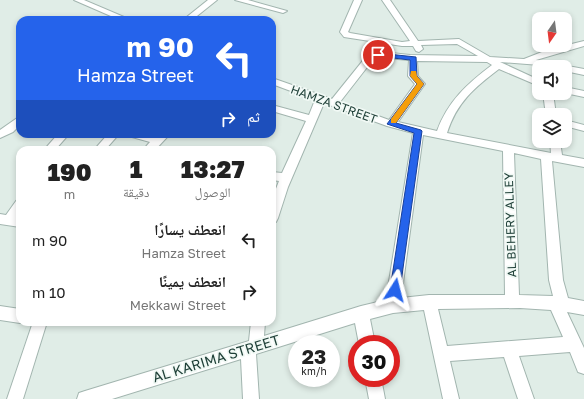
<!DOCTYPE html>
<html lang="ar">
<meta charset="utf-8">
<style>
:root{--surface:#fff;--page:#f2f2f2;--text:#222;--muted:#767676}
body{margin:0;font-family:"Golos Text","Noto Naskh Arabic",sans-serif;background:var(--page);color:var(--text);direction:rtl;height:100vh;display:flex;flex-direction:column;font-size:15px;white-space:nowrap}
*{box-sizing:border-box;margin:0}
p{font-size:13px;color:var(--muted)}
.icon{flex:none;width:22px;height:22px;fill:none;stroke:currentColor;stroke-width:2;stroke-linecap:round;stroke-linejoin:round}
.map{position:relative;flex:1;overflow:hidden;direction:ltr}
.details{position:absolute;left:16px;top:146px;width:260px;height:180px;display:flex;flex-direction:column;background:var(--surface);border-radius:12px;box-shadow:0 2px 6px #0003;direction:rtl}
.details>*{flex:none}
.banner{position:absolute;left:16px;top:16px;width:260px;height:122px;border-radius:12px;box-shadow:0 2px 6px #0003;direction:rtl;background:#2563eb;color:#fff;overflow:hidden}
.needle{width:26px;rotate:194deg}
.controls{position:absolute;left:532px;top:12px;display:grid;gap:8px}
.controls a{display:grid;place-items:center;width:40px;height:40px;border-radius:8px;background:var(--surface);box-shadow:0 2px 6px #0003;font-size:20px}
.speed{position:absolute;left:288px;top:335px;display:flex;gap:8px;font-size:20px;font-weight:700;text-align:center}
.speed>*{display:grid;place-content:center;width:52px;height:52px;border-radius:50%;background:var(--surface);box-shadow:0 2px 6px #0003;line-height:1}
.speed small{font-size:10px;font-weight:400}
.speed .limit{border:6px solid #d22;background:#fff;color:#111}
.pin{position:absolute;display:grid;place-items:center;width:34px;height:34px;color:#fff;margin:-17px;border:2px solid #fff;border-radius:50%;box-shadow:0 1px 4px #0007}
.me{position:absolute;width:44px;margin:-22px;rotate:9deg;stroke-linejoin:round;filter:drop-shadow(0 0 3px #0008)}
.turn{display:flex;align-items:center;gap:14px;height:84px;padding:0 16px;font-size:18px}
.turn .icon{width:52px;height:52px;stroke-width:2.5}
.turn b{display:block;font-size:28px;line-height:34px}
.then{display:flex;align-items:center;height:38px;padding:0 16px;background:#0003;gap:8px;font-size:15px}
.eta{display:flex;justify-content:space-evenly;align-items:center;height:68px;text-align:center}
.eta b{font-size:24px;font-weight:800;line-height:28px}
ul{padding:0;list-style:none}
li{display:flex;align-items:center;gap:12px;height:52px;padding:0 16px}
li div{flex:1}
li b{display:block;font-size:15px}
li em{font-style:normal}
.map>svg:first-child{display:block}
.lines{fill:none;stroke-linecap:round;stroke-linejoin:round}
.street-casing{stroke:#a2b5af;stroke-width:2}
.street{fill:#fff;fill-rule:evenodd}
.route{fill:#2563eb;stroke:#184099}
.slow{fill:#f59e0b}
.labels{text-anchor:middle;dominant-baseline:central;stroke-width:3.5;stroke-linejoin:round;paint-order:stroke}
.street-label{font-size:12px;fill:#1e3f37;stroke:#f1f9f5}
.near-street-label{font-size:14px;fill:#1e3f37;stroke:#f1f9f5}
</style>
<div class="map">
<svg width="584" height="399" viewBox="0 0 584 399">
<rect width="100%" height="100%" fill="#e0ede7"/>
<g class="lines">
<defs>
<g id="street">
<polygon points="74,0 84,0 131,20 120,20"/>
<polygon points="208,0 217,0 192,20 183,20"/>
<polygon points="235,0 248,0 287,11 283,13"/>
<path d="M354,0H362L348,32L350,33L402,42L410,41L382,0H390L418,41L459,39L490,57L524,59L547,50L584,41V46L536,60L584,69V75L565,71V67L500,62L539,80V86L499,69C474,88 457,102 447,133L551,153L550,141H560L562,155L584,159V167L552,161L563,280L568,298L584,301V315L567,312L584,348V374L578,372L570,352L519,356L534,399H518L504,357L450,361L459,399H443L424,310L393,313L370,319L375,344H359L355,323L256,354L259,399H243L241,359L112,399H77L79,393L85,391L249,341L251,322H265L264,336L361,306L386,300L413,133L387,126L324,103L288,187L278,218L276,222L272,223V199L279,181L272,180V172L282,173L306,121L272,111V105L309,115L315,100L272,84V78L332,99L369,53L382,52L410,55L478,56L457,44L421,45L423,49L419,52L416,51L413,46H402L344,37L340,32ZM375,57L409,60L408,76L415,84L389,120L340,102ZM417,61L487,62L492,65C467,84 448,101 437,131L398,122L425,84L418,76ZM423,135L503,151L505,295H429L401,298ZM514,153L541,159L549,280L553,296L519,295ZM520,308L551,310L563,337L447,346L438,309Z"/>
<polygon points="565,87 584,91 584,97 565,93"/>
<polygon points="543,93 553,93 556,115 546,115"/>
<polygon points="20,116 20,125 13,132 0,138 0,130"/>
<polygon points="565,120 584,125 584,131 565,126"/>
<polygon points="58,134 69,134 55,150 44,150"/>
<polygon points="108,134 119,134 105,150 94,150"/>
<polygon points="131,134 156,136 159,134 170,134 155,150 143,150 150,142 132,137"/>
<polygon points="20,199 20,214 18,217 20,217 20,227 0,224 0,214 6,215 16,201"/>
<polygon points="0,306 20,309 20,322 23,322 20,323 0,320"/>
<polygon points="33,322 47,322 23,399 7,399"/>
<polygon points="365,378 381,378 385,399 369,399"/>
</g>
</defs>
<!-- street casing -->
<use href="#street" class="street-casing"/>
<!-- street -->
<use href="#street" class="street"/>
</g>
<!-- route -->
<polygon class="route" points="378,53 416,57 417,76 424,84 396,123 421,130 422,131 400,290 399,293 395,295 391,293 390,290 414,133 387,124 417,84 410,76 410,60 376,56 375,55"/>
<!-- slow -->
<polygon class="slow" points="411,71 416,71 417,76 424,84 396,123 391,123 391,119 417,84 410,76"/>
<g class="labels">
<!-- street labels -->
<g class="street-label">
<text transform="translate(334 104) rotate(20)">HAMZA STREET</text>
<text transform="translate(510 225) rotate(-92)">AL BEHERY ALLEY</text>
</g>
<!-- near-street labels -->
<g class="near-street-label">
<text transform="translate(216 358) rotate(-17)">AL KARIMA STREET</text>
</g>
</g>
</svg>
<div class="controls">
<a><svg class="needle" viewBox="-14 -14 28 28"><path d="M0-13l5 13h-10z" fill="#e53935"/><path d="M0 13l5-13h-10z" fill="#767676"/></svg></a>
<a><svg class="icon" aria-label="sound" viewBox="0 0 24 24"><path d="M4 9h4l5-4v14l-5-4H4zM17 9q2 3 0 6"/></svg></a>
<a><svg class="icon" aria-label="layers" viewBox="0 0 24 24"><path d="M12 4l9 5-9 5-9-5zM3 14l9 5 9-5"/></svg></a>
</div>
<div class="speed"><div>23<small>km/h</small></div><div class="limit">30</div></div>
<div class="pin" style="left:378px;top:55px;background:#d93025"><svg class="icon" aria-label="arrive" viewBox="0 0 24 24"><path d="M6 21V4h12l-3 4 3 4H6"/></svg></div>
<svg class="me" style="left:395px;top:290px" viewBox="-20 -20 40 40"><path d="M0-17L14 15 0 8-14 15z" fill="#2563eb" stroke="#fff" stroke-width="4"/></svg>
<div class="banner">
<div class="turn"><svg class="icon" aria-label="left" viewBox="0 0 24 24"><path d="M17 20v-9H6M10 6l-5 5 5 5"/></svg><div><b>90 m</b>Hamza Street</div></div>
<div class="then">ثم<svg class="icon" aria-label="right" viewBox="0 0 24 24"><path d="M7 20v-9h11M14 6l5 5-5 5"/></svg></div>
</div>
<section class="details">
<div class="eta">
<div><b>13:27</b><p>الوصول</p></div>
<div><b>1</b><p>دقيقة</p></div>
<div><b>190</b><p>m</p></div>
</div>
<ul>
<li><svg class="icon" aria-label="left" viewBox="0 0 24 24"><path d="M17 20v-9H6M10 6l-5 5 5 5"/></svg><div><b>انعطف يسارًا</b><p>Hamza Street</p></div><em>90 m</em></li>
<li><svg class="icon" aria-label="right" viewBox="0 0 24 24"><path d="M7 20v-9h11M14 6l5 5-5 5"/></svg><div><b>انعطف يمينًا</b><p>Mekkawi Street</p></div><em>10 m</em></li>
</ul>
</section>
</div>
